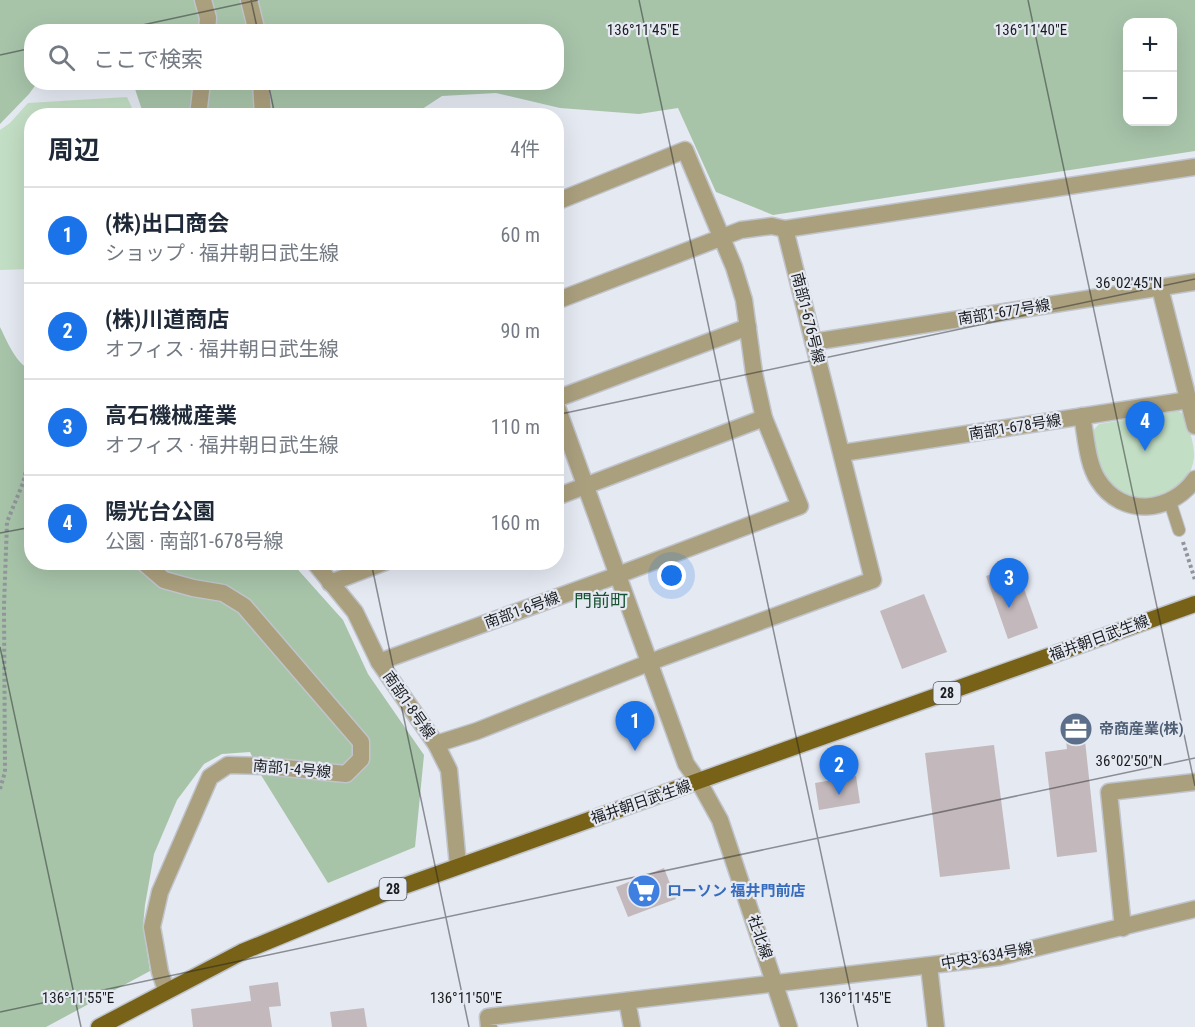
<!DOCTYPE html>
<html lang="ja">
<meta charset="utf-8">
<style>
body{margin:0;font-family:"Roboto Condensed","Noto Sans JP",sans-serif;background:#f2f2f3;color:#1f2937}
.controls{position:absolute;right:18px;top:18px;display:grid;overflow:hidden;border-radius:12px;box-shadow:0 6px 24px #0002}
.controls button{width:54px;height:54px;display:grid;place-items:center;padding:0;border:0;border-bottom:2px solid #e0e1e3;background:#fff;color:#1f2937;font:30px sans-serif}
.you{position:absolute;left:672px;top:576px;width:21px;height:21px;margin:-15px;border:4px solid #fff;border-radius:50%;background:#1a73e8;box-shadow:0 0 0 9px #1a73e833}
.badge{display:grid;place-items:center;width:39px;height:39px;border-radius:50%;background:#1a73e8;color:#fff;font-size:20px;font-weight:700}
.pin{position:absolute;translate:-50% -50px;filter:drop-shadow(0 2px 3px #0008)}
.pin::after{content:'';position:absolute;top:32px;width:21px;height:18px;background:inherit;clip-path:polygon(0 0,100% 0,50% 100%)}
.list{margin:0;padding:0;list-style:none}
h2{display:flex;justify-content:space-between;align-items:center;height:78px;margin:0;padding:0 24px;font-size:26px}
h2 small{font-size:20px;font-weight:400;color:#747a83}
.list li{display:grid;grid-template-columns:39px 1fr auto;gap:18px;align-items:center;box-sizing:border-box;height:96px;padding:0 24px;border-top:2px solid #e0e1e3}
.list b{display:block;font-size:22px;white-space:nowrap}
.list p{margin:0;font-size:20px;white-space:nowrap;color:#747a83}
.list em{font-size:20px;font-style:normal;color:#747a83}
.icon{flex:none;width:33px;height:33px;fill:none;stroke:currentColor;stroke-width:2;stroke-linecap:round;stroke-linejoin:round}
.map{position:relative;flex:none;width:1195px;height:1027px;overflow:hidden}
.search{position:absolute;background:#fff;box-shadow:0 6px 24px #0002;left:24px;top:24px;width:540px;height:66px;display:flex;align-items:center;gap:15px;box-sizing:border-box;padding:0 21px;border-radius:24px;color:#747a83;font-size:22px}
.panel{position:absolute;background:#fff;box-shadow:0 6px 24px #0002;left:24px;top:108px;width:540px;height:462px;border-radius:24px}
.map>svg:first-child{display:block}
</style>
<div class="map">
<svg width="1195" height="1027" viewBox="0 0 1195 1027">
<rect width="100%" height="100%" fill="#e5e9f2"/>
<!-- green -->
<g fill="#c2dec4">
<polygon points="127,97 135,115 32,116 31,269 0,270 0,130 10,123 28,103"/>
<path d="M1179 411 1186 417C1189 429 1195 446 1194 458 1188 503 1131 512 1105 476 1097 464 1096 445 1093 431L1099 424Z"/>
</g>
<!-- forest -->
<g fill="#a7c4a9" fill-rule="evenodd">
<path d="M0 0H1195V151L773 215 716 192 678 108 639 114 560 108 496 93 442 96 413 115 144 116 133 83 556 82V32H32V82L37 83 29 94 0 124ZM1128 22H1172V122H1128Z"/>
<path d="M0 327C7 341 16 364 31 370L32 562 292 563 343 620 368 674 424 755 415 847 328 883 261 775 250 752 222 754 204 764 177 800 154 854 145 905 143 926 150 971 46 1027H0Z"/>
</g>
<!-- building -->
<g fill="#c3b9bc">
<polygon points="1016,566 1038,628 1008,639 986,576"/>
<polygon points="924,594 947,652 902,669 880,611"/>
<polygon points="1083,722 1097,852 1057,857 1045,752 1067,749 1064,724"/>
<polygon points="994,745 1010,869 940,877 925,753"/>
<polygon points="856,776 860,803 819,810 815,783"/>
<polygon points="664,868 676,899 628,917 616,887"/>
<polygon points="278,982 281,1006 269,1007 272,1027 193,1027 191,1009 251,1001 249,986"/>
<polygon points="364,1008 367,1027 332,1027 330,1012"/>
</g>
<g fill="none" stroke-linecap="round" stroke-linejoin="round">
<!-- pedestrian casing -->
<g stroke="#c0c4cc" stroke-width="14">
<polyline id="pedestrian" points="1170,502 1179,530"/>
</g>
<!-- minor casing -->
<g stroke="#c0c4cc" stroke-width="19">
<g id="minor">
<polyline points="203,0 208,18 207,32"/>
<polyline points="249,0 257,32"/>
<polyline points="261,82 263,116"/>
<polyline points="198,116 202,82"/>
<polyline points="1160,288 1195,426"/>
<polyline points="556,301 741,230 772,226 785,229"/>
<polyline points="813,342 1195,282"/>
<polyline points="556,399 748,327"/>
<polyline points="556,404 686,764 699,782"/>
<path d="M1082 416C1086 436 1087 463 1098 480 1122 518 1171 513 1195 479"/>
<polyline points="842,453 1189,400"/>
<polyline points="556,497 764,418"/>
<polyline points="143,562 164,580 193,588 223,593 244,606 361,742 361,759 346,774 266,766 228,765 210,777 160,892 152,927 160,972 166,990"/>
<polyline points="314,562 355,612 379,662 436,744 449,770 458,865"/>
<polyline points="330,583 385,562"/>
<polyline points="379,662 618,575 800,506 764,418 754,373 744,300 734,267 685,150 556,202"/>
<polyline points="436,744 477,731 661,658 873,580 785,229 1195,167"/>
<polyline points="1123,928 1109,792 1195,782"/>
<polyline points="929,966 936,1027"/>
<polyline points="627,1001 632,1027"/>
<polyline points="489,1027 488,1017 999,957 1195,909"/>
</g>
</g>
<!-- tertiary casing -->
<g stroke="#c0c4cc" stroke-width="19">
<polyline id="tertiary" points="699,782 720,820 789,1027"/>
</g>
<!-- primary casing -->
<g stroke="#c0c4cc" stroke-width="19">
<polyline id="primary" points="99,1027 242,952 387,892 1195,604"/>
</g>
<!-- path -->
<g stroke="#91949b" stroke-width="4" stroke-dasharray="3 3" stroke-linecap="butt">
<polyline points="1183,542 1195,580"/>
<polyline points="0,789 5,772 4,606 7,522 23,483 32,446"/>
</g>
<!-- pedestrian -->
<use href="#pedestrian" stroke="#aba07e" stroke-width="12"/>
<!-- minor -->
<use href="#minor" stroke="#aba07e" stroke-width="16"/>
<!-- tertiary -->
<use href="#tertiary" stroke="#aba07e" stroke-width="16"/>
<!-- primary -->
<use href="#primary" stroke="#776218" stroke-width="16"/>
</g>
<!-- ticks -->
<path fill="none" stroke="#1a1c1f" stroke-width="1.5" stroke-opacity="0.45" d="M251 0 258 32M639 0 858 1027M1028 0 1195 786M110 32 258 0M0 55 32 48M268 82 275 116M556 415 1195 279M0 533 32 527M371 562 469 1027M0 647 81 1027M0 1012 1195 758"/>
<!-- icons -->
<defs>
<g id="office-disc" transform="scale(1.725)"><circle r="9.5" fill="#5c6f8a" stroke="#e5e9f2"/><path d="M-6-3h4V-5.5h4V-3h4V5H-6ZM-1-4.5V-3h2v-1.5ZM-6 0V1H6V0Z" fill="#fff"/></g>
<g id="supermarket-disc" transform="scale(1.725)"><circle r="9.5" fill="#3f7fe0" stroke="#e5e9f2"/><path d="M-6-5.5h2.5l.6 2H6L4.5 2H-2.5L-4.4-4H-6ZM-1.5 3.2a1.3 1.3 0 1 0 .1 0ZM3 3.2a1.3 1.3 0 1 0 .1 0Z" fill="#fff"/></g>
</defs>
<g fill-rule="evenodd">
<use href="#office-disc" x="1076" y="729"/>
<use href="#supermarket-disc" x="644" y="891"/>
</g>
<g text-anchor="middle" dominant-baseline="central" stroke-width="4.5" stroke-linejoin="round" paint-order="stroke">
<!-- shield labels -->
<g fill="#e5e9f2" stroke="#575a5e" stroke-width="1.5">
<rect x="933.5" y="682" width="27" height="22" rx="4.5"/>
<rect x="379.5" y="878" width="27" height="22" rx="4.5"/>
</g>
<g font-size="14" font-weight="bold" fill="#1a1c1f">
<text x="947" y="693">28</text>
<text x="393" y="889">28</text>
</g>
<!-- street labels -->
<g font-size="15" fill="#1a1c1f" stroke="#e5e9f2">
<text transform="translate(1004 312) rotate(-9)">南部1-677号線</text>
<text transform="translate(808 318) rotate(76)">南部1-676号線</text>
<text transform="translate(1015 427) rotate(-9)">南部1-678号線</text>
<text transform="translate(522 610) rotate(-20)">南部1-6号線</text>
<text transform="translate(1099 638) rotate(-20)">福井朝日武生線</text>
<text transform="translate(409 705) rotate(55)">南部1-8号線</text>
<text transform="translate(292 769) rotate(5)">南部1-4号線</text>
<text transform="translate(641 802) rotate(-19)">福井朝日武生線</text>
<text transform="translate(760 937) rotate(71)">社北線</text>
<text transform="translate(987 956) rotate(-10)">中央3-634号線</text>
</g>
<!-- service labels -->
<g font-size="15" font-weight="bold" fill="#4e5e75" stroke="#e5e9f2" text-anchor="start">
<text x="1099" y="729">帝商産業(株)</text>
</g>
<!-- shop labels -->
<g font-size="15" font-weight="bold" fill="#366cbe" stroke="#e5e9f2" text-anchor="start">
<text x="667" y="891">ローソン 福井門前店</text>
</g>
<!-- quarter labels -->
<g font-size="18" fill="#195333" stroke="#e5e9f2">
<text x="601" y="600">門前町</text>
</g>
</g>
<g font-size="15" text-anchor="middle" fill="#1a1c1f" stroke="#e5e9f2" stroke-width="4.5" stroke-linejoin="round" paint-order="stroke">
<text x="643" y="35">136°11'45"E</text>
<text x="1031" y="35">136°11'40"E</text>
<text x="1129" y="288">36°02'45"N</text>
<text x="1129" y="766">36°02'50"N</text>
<text x="78" y="1003">136°11'55"E</text>
<text x="466" y="1003">136°11'50"E</text>
<text x="855" y="1003">136°11'45"E</text>
</g>
</svg>
<div class="controls">
<button>+</button>
<button>−</button>
</div>
<div class="you"></div>
<div class="pin badge" style="left:635px;top:751px">1</div>
<div class="pin badge" style="left:839px;top:795px">2</div>
<div class="pin badge" style="left:1009px;top:608px">3</div>
<div class="pin badge" style="left:1145px;top:451px">4</div>
<div class="search"><svg class="icon" aria-label="search" viewBox="0 0 24 24"><circle cx="10" cy="10" r="6"/><path d="M15 15l6 6"/></svg>ここで検索</div>
<section class="panel">
<h2>周辺<small>4件</small></h2>
<ul class="list">
<li><span class="badge">1</span><div><b>(株)出口商会</b><p>ショップ · 福井朝日武生線</p></div><em>60 m</em></li>
<li><span class="badge">2</span><div><b>(株)川道商店</b><p>オフィス · 福井朝日武生線</p></div><em>90 m</em></li>
<li><span class="badge">3</span><div><b>高石機械産業</b><p>オフィス · 福井朝日武生線</p></div><em>110 m</em></li>
<li><span class="badge">4</span><div><b>陽光台公園</b><p>公園 · 南部1-678号線</p></div><em>160 m</em></li>
</ul>
</section>
</div>
